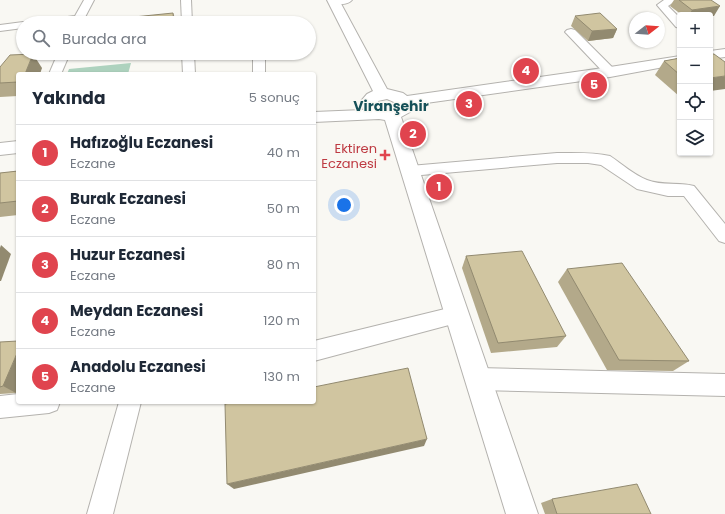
<!DOCTYPE html>
<html lang="tr">
<meta charset="utf-8">
<style>
body{margin:0;font-family:Poppins,sans-serif;background:#f6f6f7;color:#1f2937}
.controls{position:absolute;right:12px;top:12px;display:grid;overflow:hidden;border-radius:4px;box-shadow:0 1px 3px #0004}
.controls button{width:36px;height:36px;display:grid;place-items:center;padding:0;border:0;border-bottom:1px solid #e0e1e3;background:#fff;color:#1f2937;font:20px sans-serif}
.compass{position:absolute;left:629px;top:12px;width:36px;height:36px;border-radius:50%;background:#fff;box-shadow:0 1px 3px #0004;rotate:73deg}
.you{position:absolute;left:344px;top:205px;width:14px;height:14px;margin:-10px;border:3px solid #fff;border-radius:50%;background:#1a73e8;box-shadow:0 0 0 6px #1a73e833}
.badge{display:grid;place-items:center;width:26px;height:26px;border-radius:50%;background:#7c3aed;color:#fff;font-size:13px;font-weight:700}
.pin{position:absolute;translate:-50% -50%;border:2px solid #fff;box-shadow:0 1px 4px #0006}
.list{margin:0;padding:0;list-style:none}
h2{display:flex;justify-content:space-between;align-items:center;height:52px;margin:0;padding:0 16px;font-size:17px}
h2 small{font-size:13px;font-weight:400;color:#747a83}
.list li{display:grid;grid-template-columns:26px 1fr auto;gap:12px;align-items:center;box-sizing:border-box;height:56px;padding:0 16px;border-top:1px solid #e0e1e3}
.list b{display:block;font-size:15px;white-space:nowrap}
.list p{margin:0;font-size:13px;white-space:nowrap;color:#747a83}
.list em{font-size:13px;font-style:normal;color:#747a83}
.icon{flex:none;width:22px;height:22px;fill:none;stroke:currentColor;stroke-width:2;stroke-linecap:round;stroke-linejoin:round}
.map{position:relative;flex:none;width:725px;height:514px;overflow:hidden}
.search{position:absolute;background:#fff;box-shadow:0 1px 3px #0004;left:16px;top:16px;width:300px;height:44px;display:flex;align-items:center;gap:10px;box-sizing:border-box;padding:0 14px;border-radius:22px;color:#747a83;font-size:15px}
.panel{position:absolute;background:#fff;box-shadow:0 1px 3px #0004;left:16px;top:72px;width:300px;height:332px;border-radius:4px}
.map>svg:first-child{display:block}
</style>
<div class="map">
<svg width="725" height="514" viewBox="0 0 725 514">
<rect width="100%" height="100%" fill="#f9f8f3"/>
<!-- green -->
<polygon fill="#aed2be" points="131,63 128,74 67,74 69,69"/>
<g fill="none" stroke-linecap="round" stroke-linejoin="round">
<!-- minor casing -->
<g stroke="#b4b2ae" stroke-width="2">
<g id="minor">
<polygon points="84,0 94,0 82,23 40,23 45,20 75,16"/>
<polygon points="181,0 191,0 192,23 182,23"/>
<path d="M330 0H352C348 5 337 5 330 3Z"/>
<polygon points="664,0 677,0 668,6 680,18 680,28 676,27 657,5"/>
<polygon points="23,22 27,23 23,23 23,28 0,31 0,25"/>
<polygon points="571,29 575,30 614,69 616,72 614,75 606,75 567,34 565,32 567,30"/>
<polygon points="58,53 70,53 61,74 49,74"/>
<polygon points="182,53 194,53 195,74 183,74"/>
<rect x="253" y="53" width="12" height="21"/>
<path d="M557 153C575 153 593 152 610 156 622 164 634 175 647 180 662 186 679 182 694 186L725 224V243L719 241 684 196H668L637 189 601 165 588 163H557L410 176 405 175 402 171 405 167 410 166Z"/>
<polygon points="457,306 464,309 467,315 464,321 314,361 314,341"/>
<polygon points="478,368 725,374 725,396 478,390 470,386 467,379 470,372"/>
<polygon points="18,394 18,402 60,402 57,410 49,413 0,418 0,396"/>
<polygon points="119,402 141,402 113,514 87,514"/>
</g>
</g>
<!-- tertiary casing -->
<g stroke="#b4b2ae" stroke-width="2">
<g id="tertiary">
<path d="M327 0H339L387 89 403 93 407 96 610 67 680 56V64L610 77 412 105 410 112 401 117 538 514H506L385 120 379 119 314 122V112L363 110 361 101 367 94 373 91ZM387 99 396 103V107L387 110 378 106V101Z"/>
<polygon points="725,49 725,57 710,59 710,51"/>
<polygon points="18,141 18,153 0,155 0,143"/>
</g>
</g>
<!-- minor -->
<use href="#minor" fill="#fff" fill-rule="evenodd"/>
<!-- tertiary -->
<use href="#tertiary" fill="#fff" fill-rule="evenodd"/>
</g>
<!-- wall -->
<g fill="#b3a98a">
<polygon points="674,0 711,0 714,16 710,16 710,15 682,15 670,6"/>
<polygon points="575,16 617,29 613,38 588,41 571,26"/>
<polygon points="680,58 680,95 679,96 655,75 664,61"/>
<polygon points="0,67 42,68 18,74 18,96 0,97"/>
<polygon points="18,171 18,215 0,217 0,173"/>
<polygon points="466,256 566,336 557,347 491,353 462,268"/>
<polygon points="567,269 689,361 673,371 607,370 558,282"/>
<polygon points="0,342 16,393 0,394"/>
<polygon points="552,499 651,514 545,514 541,503"/>
</g>
<!-- shaded-wall -->
<g fill="#928a70">
<polygon points="720,6 714,16 710,16 710,15 689,15 692,10"/>
<polygon points="173,13 177,23 174,23"/>
<polygon points="617,29 613,38 588,41 592,31"/>
<polygon points="33,54 42,68 40,74 25,74"/>
<polygon points="725,76 725,89 710,91 710,78"/>
<polygon points="1,245 11,254 1,281 0,281 0,248"/>
<polygon points="18,351 18,387 16,393 3,386"/>
<polygon points="427,439 424,446 234,489 227,484"/>
</g>
<!-- building -->
<g fill="#d0c5a0" stroke="#928a70">
<polygon points="679,0 711,0 720,6 692,10"/>
<polygon points="173,13 174,23 95,23 95,21"/>
<polygon points="600,13 617,29 592,31 575,16"/>
<polygon points="33,54 25,74 18,74 18,82 0,83 0,67 10,55"/>
<polygon points="710,54 714,54 725,62 725,76 710,78"/>
<polygon points="680,58 680,75 664,61"/>
<polygon points="18,171 18,201 0,203 0,173"/>
<polygon points="522,251 566,336 498,343 466,256"/>
<polygon points="622,263 689,361 619,360 567,269"/>
<polygon points="18,341 18,351 3,386 0,387 0,342"/>
<polygon points="408,368 427,439 227,484 225,404 237,402 314,402 314,387"/>
<polygon points="637,484 651,514 557,514 552,499"/>
</g>
<!-- markers -->
<path fill="#e0444e" stroke="#f9f8f3" stroke-width="1.5" d="M383 149h4v4h4v4h-4v4h-4v-4h-4v-4h4z"/>
<g text-anchor="middle" dominant-baseline="central" stroke-width="3" stroke-linejoin="round" paint-order="stroke">
<!-- health labels -->
<g font-size="13" fill="#be3a42" stroke="#f9f8f3" text-anchor="end">
<text x="377" y="148">Ektiren<tspan x="377" dy="15">Eczanesi</tspan></text>
</g>
<!-- far-district labels -->
<g font-size="14" font-weight="bold" fill="#155058" stroke="#f9f8f3">
<text x="391" y="106">Viranşehir</text>
</g>
</g>
</svg>
<div class="controls">
<button>+</button>
<button>−</button>
<button><svg class="icon" aria-label="locate" viewBox="0 0 24 24"><circle cx="12" cy="12" r="6"/><path d="M12 2v4M12 18v4M2 12h4M18 12h4"/></svg></button>
<button><svg class="icon" aria-label="layers" viewBox="0 0 24 24"><path d="M12 4l9 5-9 5-9-5zM3 14l9 5 9-5"/></svg></button>
</div>
<svg class="compass" viewBox="-18 -18 36 36"><path d="M0-13l5 13h-10z" fill="#e53935"/><path d="M0 13l5-13h-10z" fill="#747a83"/></svg>
<div class="you"></div>
<div class="pin badge" style="left:439px;top:187px;background:#e0444e">1</div>
<div class="pin badge" style="left:413px;top:134px;background:#e0444e">2</div>
<div class="pin badge" style="left:469px;top:104px;background:#e0444e">3</div>
<div class="pin badge" style="left:526px;top:71px;background:#e0444e">4</div>
<div class="pin badge" style="left:594px;top:85px;background:#e0444e">5</div>
<div class="search"><svg class="icon" aria-label="search" viewBox="0 0 24 24"><circle cx="10" cy="10" r="6"/><path d="M15 15l6 6"/></svg>Burada ara</div>
<section class="panel">
<h2>Yakında<small>5 sonuç</small></h2>
<ul class="list">
<li><span class="badge" style="background:#e0444e">1</span><div><b>Hafızoğlu Eczanesi</b><p>Eczane</p></div><em>40 m</em></li>
<li><span class="badge" style="background:#e0444e">2</span><div><b>Burak Eczanesi</b><p>Eczane</p></div><em>50 m</em></li>
<li><span class="badge" style="background:#e0444e">3</span><div><b>Huzur Eczanesi</b><p>Eczane</p></div><em>80 m</em></li>
<li><span class="badge" style="background:#e0444e">4</span><div><b>Meydan Eczanesi</b><p>Eczane</p></div><em>120 m</em></li>
<li><span class="badge" style="background:#e0444e">5</span><div><b>Anadolu Eczanesi</b><p>Eczane</p></div><em>130 m</em></li>
</ul>
</section>
</div>
